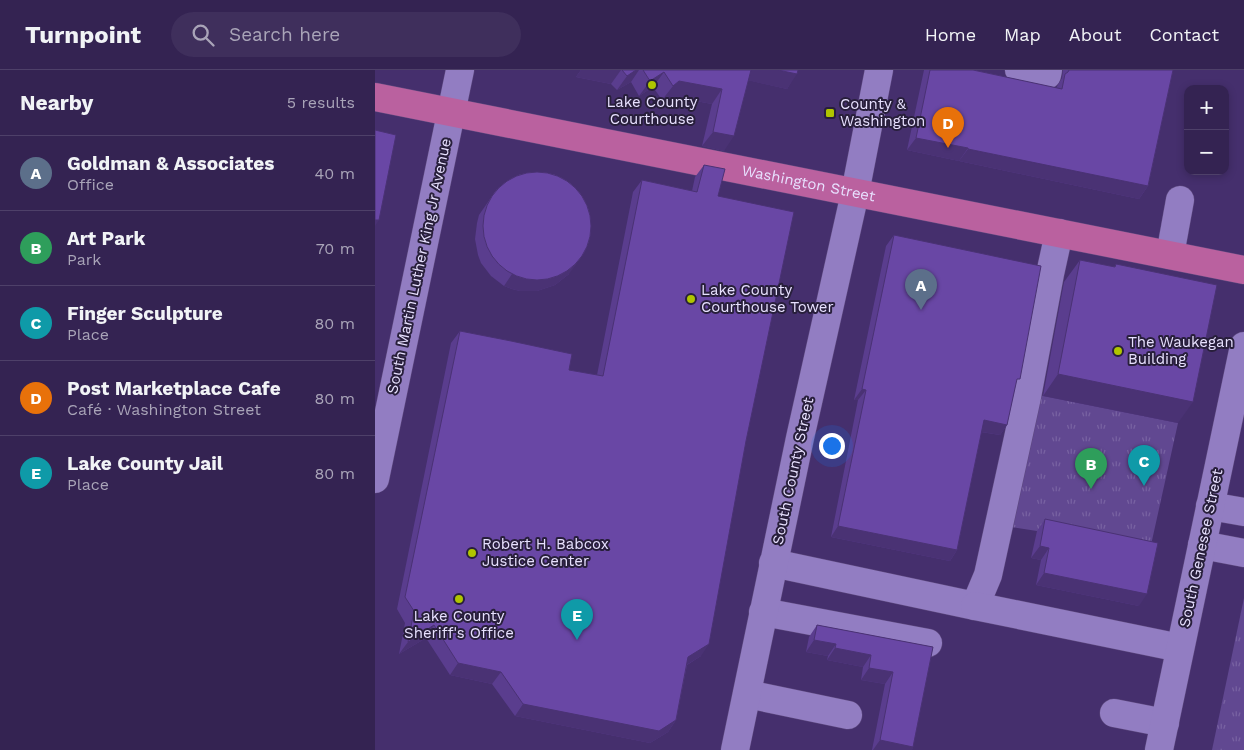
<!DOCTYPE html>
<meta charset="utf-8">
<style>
body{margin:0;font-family:"Work Sans",sans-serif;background:#3f2f5c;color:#f1f3f6}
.controls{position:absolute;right:15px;top:15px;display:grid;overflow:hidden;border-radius:10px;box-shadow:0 2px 8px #0003}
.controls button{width:45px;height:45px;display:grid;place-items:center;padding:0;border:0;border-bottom:1px solid #4e4069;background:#342352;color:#f1f3f6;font:25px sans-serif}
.you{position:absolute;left:456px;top:375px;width:18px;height:18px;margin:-12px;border:4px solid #fff;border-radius:50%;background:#1a73e8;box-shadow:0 0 0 8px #1a73e833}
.badge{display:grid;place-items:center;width:32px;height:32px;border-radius:50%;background:#8c9099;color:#fff;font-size:16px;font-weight:700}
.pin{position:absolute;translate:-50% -41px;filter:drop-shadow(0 1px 2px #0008)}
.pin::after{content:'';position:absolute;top:26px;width:18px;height:15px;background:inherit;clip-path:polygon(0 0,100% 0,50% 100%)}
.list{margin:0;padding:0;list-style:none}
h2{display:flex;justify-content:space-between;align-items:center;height:65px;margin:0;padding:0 20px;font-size:21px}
h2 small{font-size:16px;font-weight:400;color:#a9a4b8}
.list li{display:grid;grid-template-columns:32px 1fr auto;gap:15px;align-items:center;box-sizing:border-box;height:75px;padding:0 20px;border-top:1px solid #4e4069}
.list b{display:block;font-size:19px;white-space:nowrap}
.list p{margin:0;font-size:16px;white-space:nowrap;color:#a9a4b8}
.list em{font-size:16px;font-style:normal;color:#a9a4b8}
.icon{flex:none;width:28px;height:28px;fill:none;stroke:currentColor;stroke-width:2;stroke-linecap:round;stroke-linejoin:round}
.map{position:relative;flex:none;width:869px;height:680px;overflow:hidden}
header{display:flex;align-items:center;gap:30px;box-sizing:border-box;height:70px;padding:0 25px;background:#342352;border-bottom:1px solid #4e4069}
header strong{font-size:24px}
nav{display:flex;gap:28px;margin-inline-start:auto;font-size:18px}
.search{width:350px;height:45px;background:#3f2f5c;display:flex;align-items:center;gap:12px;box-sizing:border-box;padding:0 18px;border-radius:28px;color:#a9a4b8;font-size:19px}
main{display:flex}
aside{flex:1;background:#342352}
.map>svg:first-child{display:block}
</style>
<header>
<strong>Turnpoint</strong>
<div class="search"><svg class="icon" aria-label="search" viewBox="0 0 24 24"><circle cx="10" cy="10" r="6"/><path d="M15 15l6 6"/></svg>Search here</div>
<nav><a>Home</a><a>Map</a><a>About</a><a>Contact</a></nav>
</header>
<main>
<aside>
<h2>Nearby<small>5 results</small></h2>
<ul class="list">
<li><span class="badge" style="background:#5c6f8a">A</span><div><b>Goldman &amp; Associates</b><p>Office</p></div><em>40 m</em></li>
<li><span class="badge" style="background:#2e9e5b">B</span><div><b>Art Park</b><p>Park</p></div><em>70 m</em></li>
<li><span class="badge" style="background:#0f9aa8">C</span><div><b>Finger Sculpture</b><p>Place</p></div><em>80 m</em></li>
<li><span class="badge" style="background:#e8710a">D</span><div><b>Post Marketplace Cafe</b><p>Café · Washington Street</p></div><em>80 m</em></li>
<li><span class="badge" style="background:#0f9aa8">E</span><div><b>Lake County Jail</b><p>Place</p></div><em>80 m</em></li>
</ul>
</aside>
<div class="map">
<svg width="869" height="680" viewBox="0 0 869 680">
<defs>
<pattern id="park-tufts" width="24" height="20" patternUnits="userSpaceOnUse" patternTransform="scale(1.25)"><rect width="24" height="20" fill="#614891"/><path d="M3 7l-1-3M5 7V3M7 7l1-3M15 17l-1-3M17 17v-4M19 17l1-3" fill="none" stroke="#7862a2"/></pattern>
</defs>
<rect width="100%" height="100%" fill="#452f6d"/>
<!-- park -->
<g fill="url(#park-tufts)">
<polygon points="659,324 803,353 774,484 662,461 636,457"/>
<polygon points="869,528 869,680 837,680"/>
</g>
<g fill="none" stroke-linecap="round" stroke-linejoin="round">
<!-- minor casing -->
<g stroke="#5d497e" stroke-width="29">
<g id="minor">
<polyline points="644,0 672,5 673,0"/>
<polyline points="795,185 805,130"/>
<polyline points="0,409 85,0"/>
<polyline points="835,436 869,442"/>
<polyline points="827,475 869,483"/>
<polyline points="398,493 600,536 613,505 652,327 675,204 684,163"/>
<polyline points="600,536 805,578"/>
<polyline points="388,542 553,573"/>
<polyline points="372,624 473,645"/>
<polyline points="739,643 790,653"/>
<polyline points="360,680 425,368 480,123 504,0"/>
<polyline points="784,680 869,276"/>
</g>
</g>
<!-- major casing -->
<g stroke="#5d497e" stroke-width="29">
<g id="major">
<path id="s1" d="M0 27 869 200"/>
</g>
</g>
<!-- minor -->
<use href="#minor" stroke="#927dc2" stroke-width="28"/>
<!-- major -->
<use href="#major" stroke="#ba619f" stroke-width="28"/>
</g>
<!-- wall -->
<g fill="#5a3d8e">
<polygon points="206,0 423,0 412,19 373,10 349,81 327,76 337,34 294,26 287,30 278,17 264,26 256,12 242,20 236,14 201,7"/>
<polygon points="549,0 598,0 681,18 687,8 688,0 798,0 773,116 764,129 584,91 532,80"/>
<polygon points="329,95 343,126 326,586 312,595 301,650 293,662 275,673 140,646 117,614 75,605 51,568 24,584 30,553 22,539 76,273 85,261 194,300 222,305 258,122 267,110 317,121 320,107"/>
<polygon points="122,119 194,204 180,215 162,221 145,221 137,219 129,216 116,206 106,193 103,185 100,169 102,153 104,145"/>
<polygon points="519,165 640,316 632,355 625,365 606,362 582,480 575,491 456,467 483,330 479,330 511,176"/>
<polygon points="705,190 739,197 741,194 803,353 668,326 689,212"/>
<polygon points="670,449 764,536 661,515 666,490 656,488 662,461"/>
<polygon points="442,555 558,577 537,680 497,680 510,614 486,610 488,597 452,590 453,586 431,582 434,567"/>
</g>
<!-- shaded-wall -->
<g fill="#4a3274">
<polygon points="206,0 246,0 236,14 201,7"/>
<polygon points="261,0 264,0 256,12 242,20 252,6"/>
<polygon points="373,0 403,0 422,4 412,19 367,9"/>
<polygon points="289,2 278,17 264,26 275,11"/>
<polygon points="304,11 347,19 337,34 294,26 287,30 298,16"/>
<polygon points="338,62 359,66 349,81 327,76"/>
<polygon points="541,68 593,78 584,91 532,80"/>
<polygon points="593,79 773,116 764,129 584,91"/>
<polygon points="0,150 4,150 0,156"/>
<polygon points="203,192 194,204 180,215 162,221 145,221 137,219 129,216 137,204"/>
<polygon points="683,304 818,332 803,353 668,326"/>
<polygon points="487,319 491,320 483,330 479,330"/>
<polygon points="609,350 632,355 625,365 601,361"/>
<polygon points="463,456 582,480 575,491 456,467"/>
<polygon points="665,476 674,478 666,490 656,488"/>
<polygon points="669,503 772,524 764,536 661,515"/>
<polygon points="59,555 51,568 24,584 33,572"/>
<polygon points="439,570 461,574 453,586 431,582"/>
<polygon points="334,574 326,586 305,599 313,587"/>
<polygon points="460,578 496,585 488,597 452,590"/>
<polygon points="83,593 126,602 117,614 75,605"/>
<polygon points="494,598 518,602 510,614 486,610"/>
<polygon points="148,634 301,650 293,662 275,673 140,646"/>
<polygon points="505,670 538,677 537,680 498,680"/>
</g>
<!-- building -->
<g fill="#6947a5" stroke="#4a3274">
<polygon points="247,0 261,0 252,6"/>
<polygon points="268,0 376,0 359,66 338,62 347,19 304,11 298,16 289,2 275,11"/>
<polygon points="403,0 423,0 422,4"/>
<polygon points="555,0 598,0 687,19 690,4 693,2 694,0 798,0 773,116 593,79 593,78 541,68"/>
<polygon points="0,60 21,65 4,150 0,150"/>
<polygon points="329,95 350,99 343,126 419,142 371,371 334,574 313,587 301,650 284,661 148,634 126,602 83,593 59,555 33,572 39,541 30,527 85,261 136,271 197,284 194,300 228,306 267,110 322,122"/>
<circle cx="162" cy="156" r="54"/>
<polygon points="519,165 666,196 645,309 642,309 632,355 609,350 582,480 463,456 491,320 487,319"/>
<polygon points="705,190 740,197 741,194 842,215 818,332 683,304"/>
<polygon points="670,449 783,473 772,524 669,503 674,478 665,476"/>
<polygon points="442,555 558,577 538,677 505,670 518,602 494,598 496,585 460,578 461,574 439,570"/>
</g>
<!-- markers -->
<g fill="#b0c500" stroke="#281f3b" stroke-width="2">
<circle cx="277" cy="15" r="5"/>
<rect x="450" y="38" width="10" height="10" rx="2.5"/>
<circle cx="316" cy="229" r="5"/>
<circle cx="743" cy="281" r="5"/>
<circle cx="97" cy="483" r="5"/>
<circle cx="84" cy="529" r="5"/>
</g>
<g text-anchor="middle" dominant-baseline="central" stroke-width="4" stroke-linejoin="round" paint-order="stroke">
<!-- poi labels -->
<g font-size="15" fill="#e8e1ff" stroke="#281f3b" text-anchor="start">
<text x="277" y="32" text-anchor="middle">Lake County<tspan x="277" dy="17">Courthouse</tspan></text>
<text x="465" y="34">County &amp;<tspan x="465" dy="17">Washington</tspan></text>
<text x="326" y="220">Lake County<tspan x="326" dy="17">Courthouse Tower</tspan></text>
<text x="753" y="272">The Waukegan<tspan x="753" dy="17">Building</tspan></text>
<text x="107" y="474">Robert H. Babcox<tspan x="107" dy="17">Justice Center</tspan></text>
<text x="84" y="546" text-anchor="middle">Lake County<tspan x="84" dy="17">Sheriff's Office</tspan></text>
</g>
<!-- street labels -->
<g font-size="15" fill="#e8e1ff" stroke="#281f3b">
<text stroke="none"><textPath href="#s1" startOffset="442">Washington Street</textPath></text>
<text transform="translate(44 196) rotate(-78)">South Martin Luther King Jr Avenue</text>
<text transform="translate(418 401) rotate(-78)">South County Street</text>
<text transform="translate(826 478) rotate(-78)">South Genesee Street</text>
</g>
</g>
</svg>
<div class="controls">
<button>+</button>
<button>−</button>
</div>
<div class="you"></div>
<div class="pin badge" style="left:546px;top:240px;background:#5c6f8a">A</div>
<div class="pin badge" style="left:716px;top:419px;background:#2e9e5b">B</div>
<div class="pin badge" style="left:769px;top:416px;background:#0f9aa8">C</div>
<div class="pin badge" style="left:573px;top:78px;background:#e8710a">D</div>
<div class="pin badge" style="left:202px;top:570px;background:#0f9aa8">E</div>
</div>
</main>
